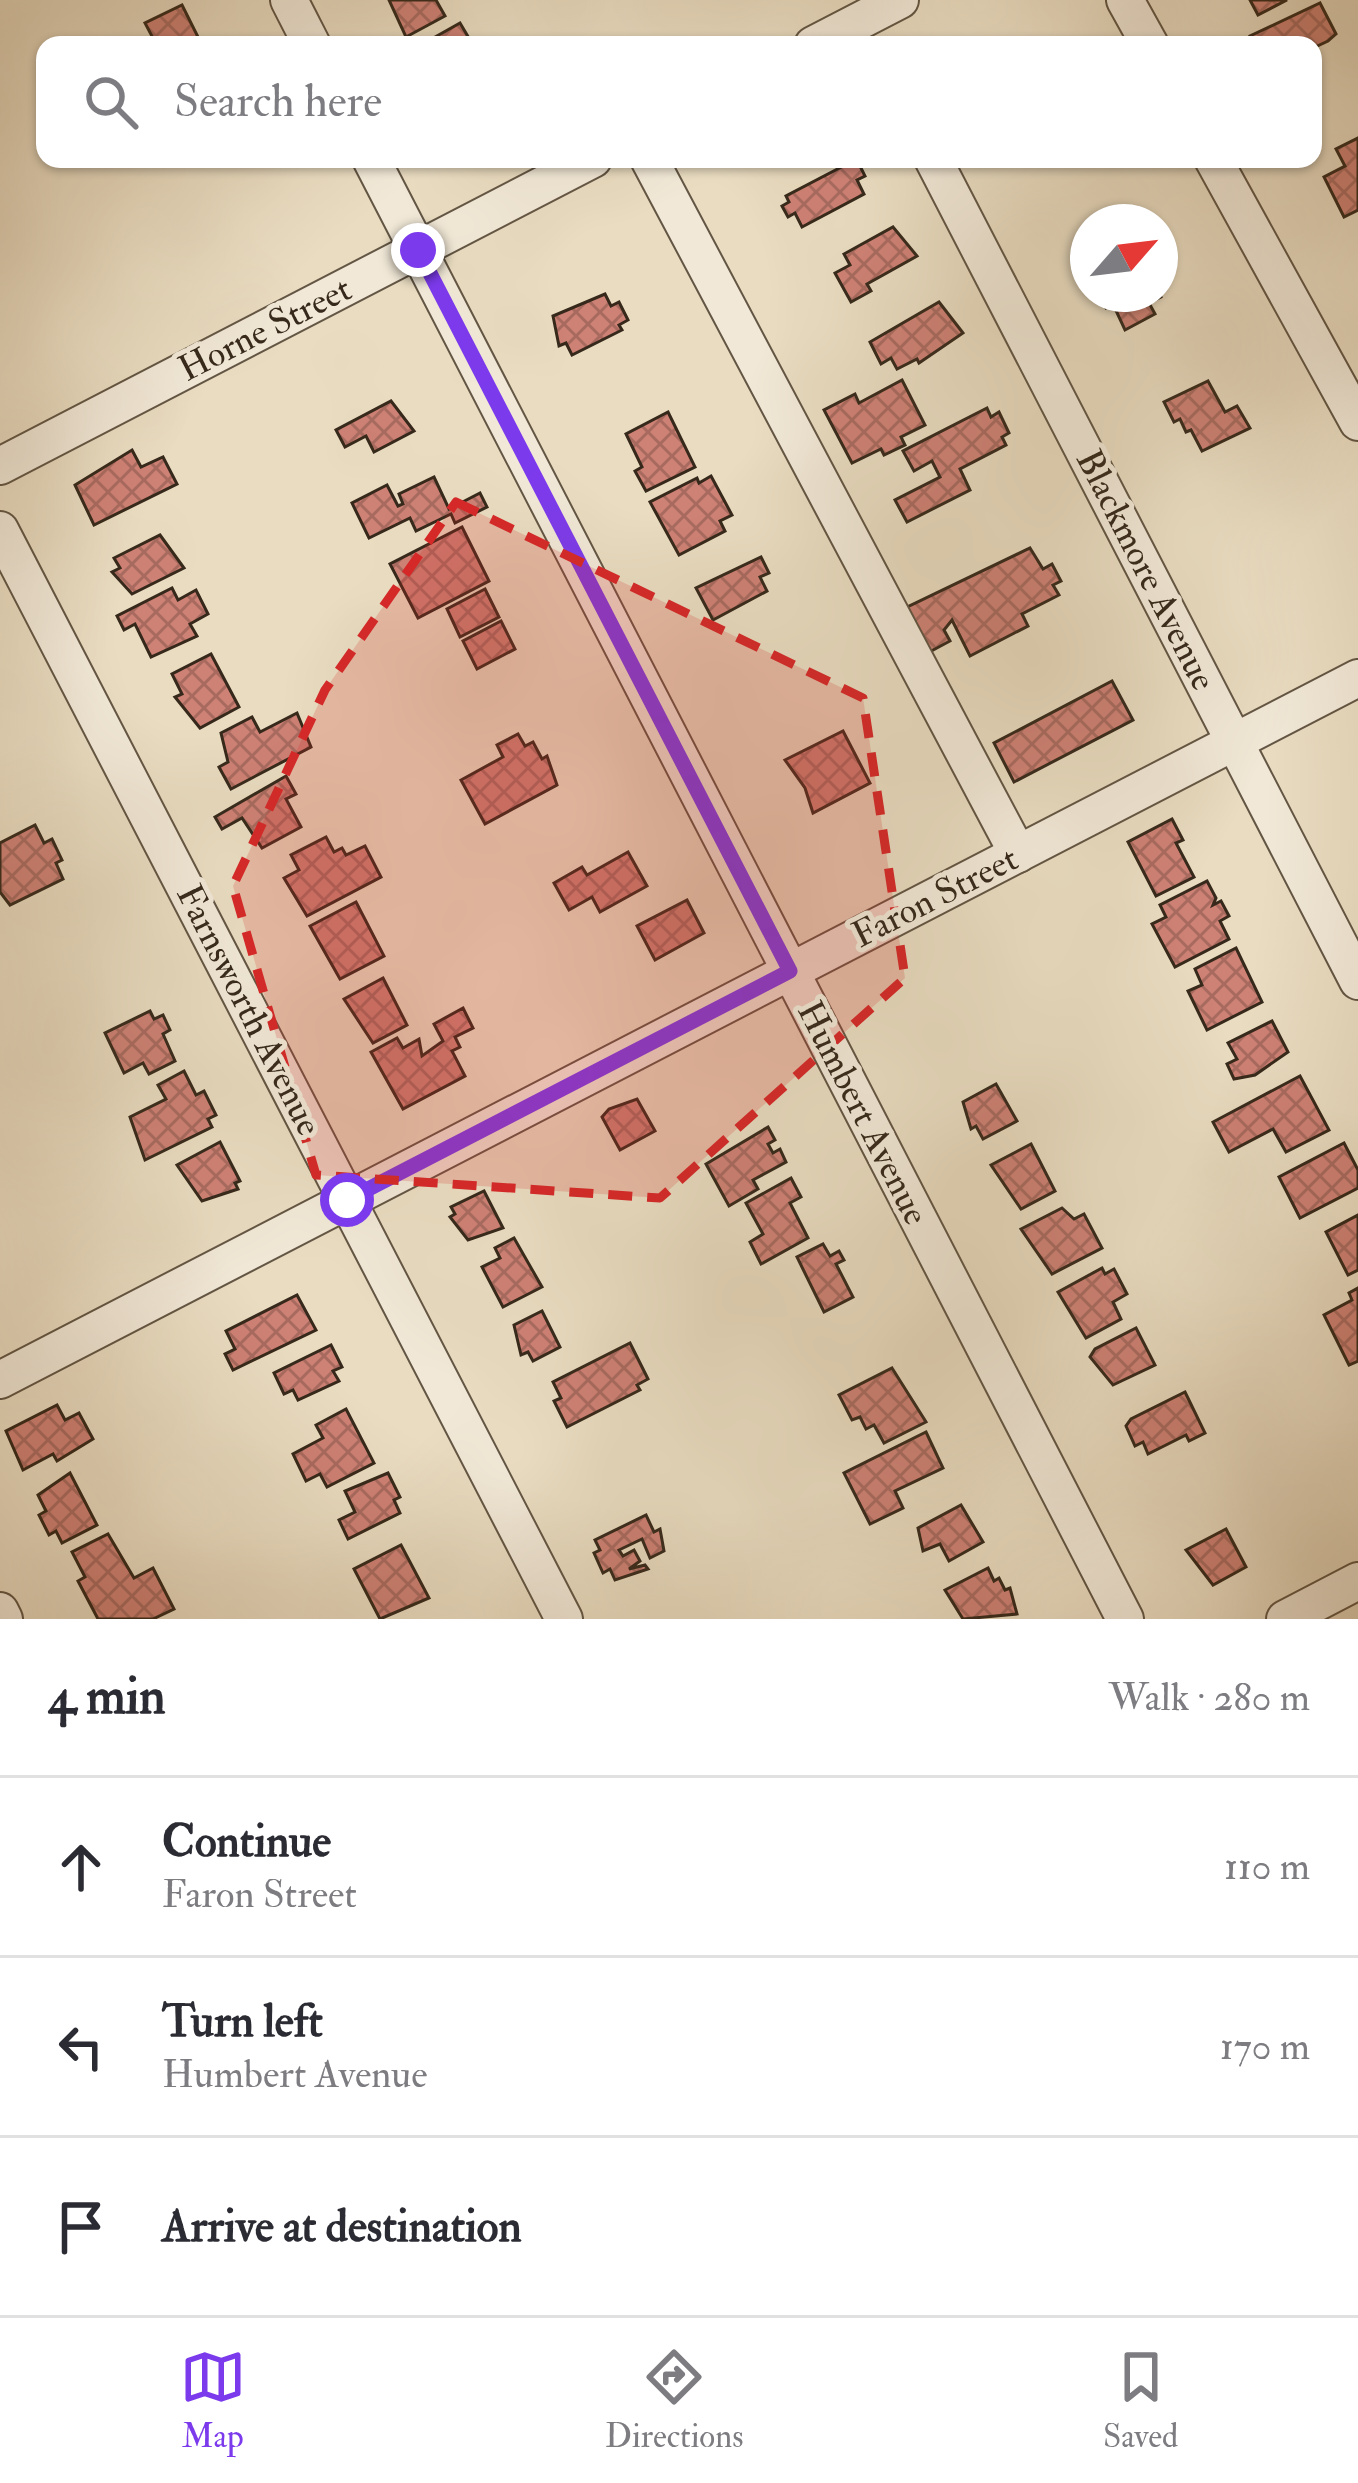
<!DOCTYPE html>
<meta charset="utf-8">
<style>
body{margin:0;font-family:"IM FELL Double Pica",serif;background:#f7f7f7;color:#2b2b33}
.compass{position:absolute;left:1070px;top:204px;width:108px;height:108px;border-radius:50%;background:#fff;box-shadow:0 3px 9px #0004;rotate:62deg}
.stop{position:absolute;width:36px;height:36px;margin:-27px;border:9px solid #7c3aed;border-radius:50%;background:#fff}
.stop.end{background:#7c3aed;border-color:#fff;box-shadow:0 3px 12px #0008}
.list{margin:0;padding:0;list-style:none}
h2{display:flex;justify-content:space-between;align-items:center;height:156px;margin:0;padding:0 48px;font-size:51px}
h2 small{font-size:39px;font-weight:400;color:#7c7c81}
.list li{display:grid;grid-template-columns:78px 1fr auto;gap:36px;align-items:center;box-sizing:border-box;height:180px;padding:0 48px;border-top:3px solid #e1e1e2}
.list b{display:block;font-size:45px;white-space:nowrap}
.list p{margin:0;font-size:39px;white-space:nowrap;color:#7c7c81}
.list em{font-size:39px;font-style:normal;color:#7c7c81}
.icon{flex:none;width:66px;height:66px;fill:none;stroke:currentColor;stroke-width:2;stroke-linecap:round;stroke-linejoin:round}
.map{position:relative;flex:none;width:1358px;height:1619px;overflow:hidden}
.search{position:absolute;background:#fff;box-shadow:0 3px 9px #0004;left:36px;right:36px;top:36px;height:132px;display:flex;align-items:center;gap:30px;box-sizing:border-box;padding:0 42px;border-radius:24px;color:#7c7c81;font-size:45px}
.sheet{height:696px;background:#fff}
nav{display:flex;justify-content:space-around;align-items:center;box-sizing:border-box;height:168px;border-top:3px solid #e1e1e2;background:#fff;font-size:33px;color:#7c7c81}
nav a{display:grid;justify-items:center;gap:6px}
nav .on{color:#7c3aed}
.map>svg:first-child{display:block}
</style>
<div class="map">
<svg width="1358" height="1619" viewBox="0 0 1358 1619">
<defs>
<pattern id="building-cross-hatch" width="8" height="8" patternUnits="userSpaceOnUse" patternTransform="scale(3)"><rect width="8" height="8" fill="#ce8175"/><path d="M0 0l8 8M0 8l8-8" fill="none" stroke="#a86a5f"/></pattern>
</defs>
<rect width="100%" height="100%" fill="#e9dcc1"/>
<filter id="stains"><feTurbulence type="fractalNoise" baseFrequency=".00167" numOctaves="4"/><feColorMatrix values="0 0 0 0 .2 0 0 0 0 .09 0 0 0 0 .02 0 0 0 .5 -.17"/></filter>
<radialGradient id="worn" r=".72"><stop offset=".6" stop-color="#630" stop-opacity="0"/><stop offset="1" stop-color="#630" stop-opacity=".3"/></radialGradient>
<!-- building -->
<g fill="url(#building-cross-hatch)" stroke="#36291b" stroke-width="3">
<polygon points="389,0 436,0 445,16 406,37"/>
<polygon points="1250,0 1287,0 1258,15"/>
<polygon points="1320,3 1336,34 1328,41 1313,48 1254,45 1250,36"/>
<polygon points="182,5 199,39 196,45 144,45 154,40 145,23"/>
<polygon points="460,23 473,45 421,45"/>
<polygon points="1358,138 1358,210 1344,217 1324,177 1345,166 1336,149"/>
<polygon points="849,163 859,164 865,176 857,180 864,194 802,227 795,213 788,217 782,206 789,202 786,196"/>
<polygon points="893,227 917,256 867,284 871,291 851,302 835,273 850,265 844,254"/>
<polygon points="605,294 611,306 619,302 628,320 619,325 622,330 572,355 566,343 559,346 553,316"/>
<polygon points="1098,294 1160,294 1161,297 1149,303 1155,314 1125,330 1113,304 1106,308"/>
<polygon points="939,302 963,333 919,363 917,359 897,369 891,358 881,364 870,342"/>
<polygon points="902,380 925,425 901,437 905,445 884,455 881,449 852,463 824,410 855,394 859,403"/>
<polygon points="1208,381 1225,412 1237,406 1250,428 1202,451 1191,430 1186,432 1180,419 1174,422 1164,402"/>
<polygon points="391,401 414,431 374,452 366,436 345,447 336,430"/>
<polygon points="987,408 991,417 999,412 1009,433 1002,437 1006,445 960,469 970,490 907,522 895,500 940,477 932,461 914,471 903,451"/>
<polygon points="668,412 695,467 646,491 635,471 642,467 626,434"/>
<polygon points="132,450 141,467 163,457 177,484 94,525 75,485"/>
<polygon points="711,476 732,515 720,521 725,531 679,555 650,502 697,478 699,483"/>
<polygon points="434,477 449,509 480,493 487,507 455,523 451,514 416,531 410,518 369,538 352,503 387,485 398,506 403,504 399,494"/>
<polygon points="462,527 489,581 418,618 390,564"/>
<polygon points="160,535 184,568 132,594 112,572 120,568 114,558"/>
<polygon points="1030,548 1043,569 1052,564 1061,581 1053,585 1059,595 1022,614 1028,626 970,656 952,620 944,630 950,641 922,656 899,611"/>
<polygon points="761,557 769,573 760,577 767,591 713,620 696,588"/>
<polygon points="172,588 178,600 196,590 208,614 190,624 197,636 151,657 135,624 124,630 117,616"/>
<polygon points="485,589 499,617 460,637 447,609"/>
<polygon points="501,621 515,649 477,669 463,641"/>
<polygon points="211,654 239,707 200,728 175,697 182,694 172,674"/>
<polygon points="1112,681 1133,720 1014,782 994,743"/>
<polygon points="297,713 311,747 231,789 219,767 228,762 221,733 252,717 260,732"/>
<polygon points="843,731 870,783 813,813 805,788 785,760"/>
<polygon points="518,734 525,746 533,742 542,759 547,756 557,785 485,824 461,780 503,757 497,745"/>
<polygon points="286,776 296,794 286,799 301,827 262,848 242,818 222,829 215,817"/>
<polygon points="1172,819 1183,840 1176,843 1194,877 1156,896 1128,842"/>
<polygon points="35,825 44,843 52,839 62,860 56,863 63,879 10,905 0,892 0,843"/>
<polygon points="326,837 334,852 342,848 346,855 365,846 381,877 307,916 284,878 299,870 291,855"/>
<polygon points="628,852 647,886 600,912 592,897 569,910 554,883 582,867 587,875"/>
<polygon points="1207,881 1216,898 1213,905 1221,901 1229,916 1220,921 1229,939 1175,967 1152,924 1166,917 1160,905"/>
<polygon points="687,900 704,933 655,960 637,926"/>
<polygon points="356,902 384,956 340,979 310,926"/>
<polygon points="1236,948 1262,1002 1207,1030 1188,991 1202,985 1195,969"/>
<polygon points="383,978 407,1025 373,1043 344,999"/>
<polygon points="463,1008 473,1028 455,1037 460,1047 452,1051 465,1076 403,1109 371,1052 397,1038 403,1048 419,1039 422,1056 443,1041 434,1024"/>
<polygon points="150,1011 154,1019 163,1015 170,1030 163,1034 175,1061 149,1074 143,1063 124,1073 105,1033"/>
<polygon points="1272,1021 1288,1052 1255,1075 1234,1079 1227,1064 1237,1059 1228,1043"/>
<polygon points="184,1071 196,1095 204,1091 216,1115 208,1119 212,1127 145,1160 130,1117 166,1099 158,1085"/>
<polygon points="1300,1076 1329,1130 1286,1152 1273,1129 1229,1152 1213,1122"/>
<polygon points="996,1084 1017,1121 983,1139 976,1126 971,1129 963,1102"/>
<polygon points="637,1099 655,1131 620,1150 602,1117 609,1109"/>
<polygon points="768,1127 775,1140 768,1144 773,1153 780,1149 786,1162 753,1180 758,1189 729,1206 706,1164"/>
<polygon points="220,1142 240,1181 235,1183 238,1189 202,1201 177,1165"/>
<polygon points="1344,1143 1358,1170 1358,1188 1300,1218 1279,1177"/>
<polygon points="1031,1144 1055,1191 1021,1209 991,1165"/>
<polygon points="791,1178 801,1197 790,1203 808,1238 761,1264 750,1242 763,1234 746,1203"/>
<polygon points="484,1191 503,1228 468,1240 450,1217 455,1214 451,1207"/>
<polygon points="1062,1208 1074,1219 1084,1214 1102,1248 1052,1274 1021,1229"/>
<polygon points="1358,1215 1358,1270 1348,1275 1326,1232"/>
<polygon points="514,1238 542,1287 503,1307 482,1267 500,1258 495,1248"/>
<polygon points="823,1244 830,1256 839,1251 844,1260 836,1264 853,1297 824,1312 797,1257"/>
<polygon points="1102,1268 1105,1274 1114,1269 1127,1294 1113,1302 1121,1319 1086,1338 1058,1292"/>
<polygon points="1358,1288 1358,1361 1349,1365 1324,1315 1352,1300 1349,1293"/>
<polygon points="297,1295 316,1330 233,1370 225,1354 235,1349 226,1331"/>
<polygon points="542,1311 560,1347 533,1361 528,1352 521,1355 514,1325"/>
<polygon points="1136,1328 1155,1365 1113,1385 1090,1357 1095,1349"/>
<polygon points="630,1343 648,1379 637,1385 640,1390 567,1427 554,1401 561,1398 553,1382"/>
<polygon points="331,1345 342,1367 333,1371 339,1381 298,1400 293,1390 284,1394 274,1373"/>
<polygon points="892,1368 926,1422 884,1443 874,1425 866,1429 860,1417 852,1420 839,1395"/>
<polygon points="1185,1392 1205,1433 1189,1441 1186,1435 1148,1454 1143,1442 1135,1446 1126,1426 1131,1419"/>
<polygon points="57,1405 65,1420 79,1413 93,1439 57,1461 53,1454 23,1470 6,1431"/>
<polygon points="346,1409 374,1463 327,1487 320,1474 306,1481 293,1454 323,1438 316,1425"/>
<polygon points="926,1432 943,1468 895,1491 903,1508 870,1524 844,1473"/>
<polygon points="70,1473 97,1525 62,1543 56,1531 49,1535 39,1515 46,1511 38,1495"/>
<polygon points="388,1473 400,1497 394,1500 400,1513 348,1539 339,1520 355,1512 345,1491"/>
<polygon points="961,1505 983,1542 949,1561 940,1544 923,1551 918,1528"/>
<polygon points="646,1515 654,1532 660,1529 664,1551 650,1558 642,1539 619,1550 623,1556 634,1550 640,1561 629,1569 645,1565 648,1569 615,1580 610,1569 603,1573 594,1553 600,1550 595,1540"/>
<polygon points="1226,1529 1246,1567 1213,1585 1186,1550"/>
<polygon points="108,1534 134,1578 153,1568 174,1609 153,1619 98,1619 78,1581 85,1577 72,1552"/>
<polygon points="401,1545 429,1598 380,1619 354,1569"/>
<polygon points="988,1568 994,1581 999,1578 1005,1590 1010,1588 1017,1614 963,1619 945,1590"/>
</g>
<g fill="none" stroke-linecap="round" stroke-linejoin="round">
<!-- minor casing -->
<g stroke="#635644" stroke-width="40">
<g id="minor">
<polyline points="289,0 312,45"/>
<polyline points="1125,0 1150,45"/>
<polyline points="813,45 900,0"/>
<polyline points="371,159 1125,1619"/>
<polyline points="649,159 1018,854"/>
<polyline points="933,159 1358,981"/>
<polyline points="1213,159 1358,422"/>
<polyline points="0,466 593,159"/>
<polyline points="0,530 564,1619"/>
<polyline points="0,1380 1358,678"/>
<polyline points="0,1611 4,1619"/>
<polyline points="1285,1619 1358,1581"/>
</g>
</g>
<!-- minor -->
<use href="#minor" stroke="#f1e8d7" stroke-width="36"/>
</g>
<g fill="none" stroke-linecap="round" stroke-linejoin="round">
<!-- route -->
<polyline stroke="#7c3aed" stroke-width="15" points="347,1200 790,971 418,250"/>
</g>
<!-- marked area -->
<path fill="#d62828" fill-opacity="0.2" stroke="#d62828" stroke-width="9" stroke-dasharray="24 15" stroke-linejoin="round" d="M456 502 863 698 905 978 660 1198 316 1175 233 886 325 690Z"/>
<g text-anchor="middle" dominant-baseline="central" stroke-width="10" stroke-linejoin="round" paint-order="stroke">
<!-- street labels -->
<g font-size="36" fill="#36291b" stroke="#f1e8d7">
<text transform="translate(265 329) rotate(-27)">Horne Street</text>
<text transform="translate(1146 570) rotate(63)">Blackmore Avenue</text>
<text transform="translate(935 897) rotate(-27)">Faron Street</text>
<text transform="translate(249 1010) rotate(63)">Farnsworth Avenue</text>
<text transform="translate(863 1113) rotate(63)">Humbert Avenue</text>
</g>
</g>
<rect width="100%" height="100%" filter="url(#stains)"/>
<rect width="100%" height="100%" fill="url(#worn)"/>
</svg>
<svg class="compass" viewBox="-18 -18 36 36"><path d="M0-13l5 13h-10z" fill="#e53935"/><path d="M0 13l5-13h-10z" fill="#7c7c81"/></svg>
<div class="stop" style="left:347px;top:1200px"></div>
<div class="stop end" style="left:418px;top:250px"></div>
<div class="search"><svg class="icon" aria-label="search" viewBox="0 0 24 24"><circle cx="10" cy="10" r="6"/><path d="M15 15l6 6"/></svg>Search here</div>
</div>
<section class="sheet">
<h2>4 min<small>Walk · 280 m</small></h2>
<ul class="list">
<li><svg class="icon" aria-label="ahead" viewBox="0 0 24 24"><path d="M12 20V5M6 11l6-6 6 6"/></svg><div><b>Continue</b><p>Faron Street</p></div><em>110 m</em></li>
<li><svg class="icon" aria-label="left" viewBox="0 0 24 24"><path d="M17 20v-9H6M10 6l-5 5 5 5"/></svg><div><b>Turn left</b><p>Humbert Avenue</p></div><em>170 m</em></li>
<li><svg class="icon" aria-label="arrive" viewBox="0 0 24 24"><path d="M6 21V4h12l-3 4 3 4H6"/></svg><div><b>Arrive at destination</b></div></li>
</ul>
</section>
<nav>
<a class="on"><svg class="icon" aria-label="map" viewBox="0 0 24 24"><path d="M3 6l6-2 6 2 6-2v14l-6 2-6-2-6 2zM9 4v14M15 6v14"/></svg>Map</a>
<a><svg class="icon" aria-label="directions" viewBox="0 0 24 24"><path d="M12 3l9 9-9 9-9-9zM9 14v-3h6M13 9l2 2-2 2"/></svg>Directions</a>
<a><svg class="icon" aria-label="saved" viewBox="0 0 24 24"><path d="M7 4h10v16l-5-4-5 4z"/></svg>Saved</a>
</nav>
